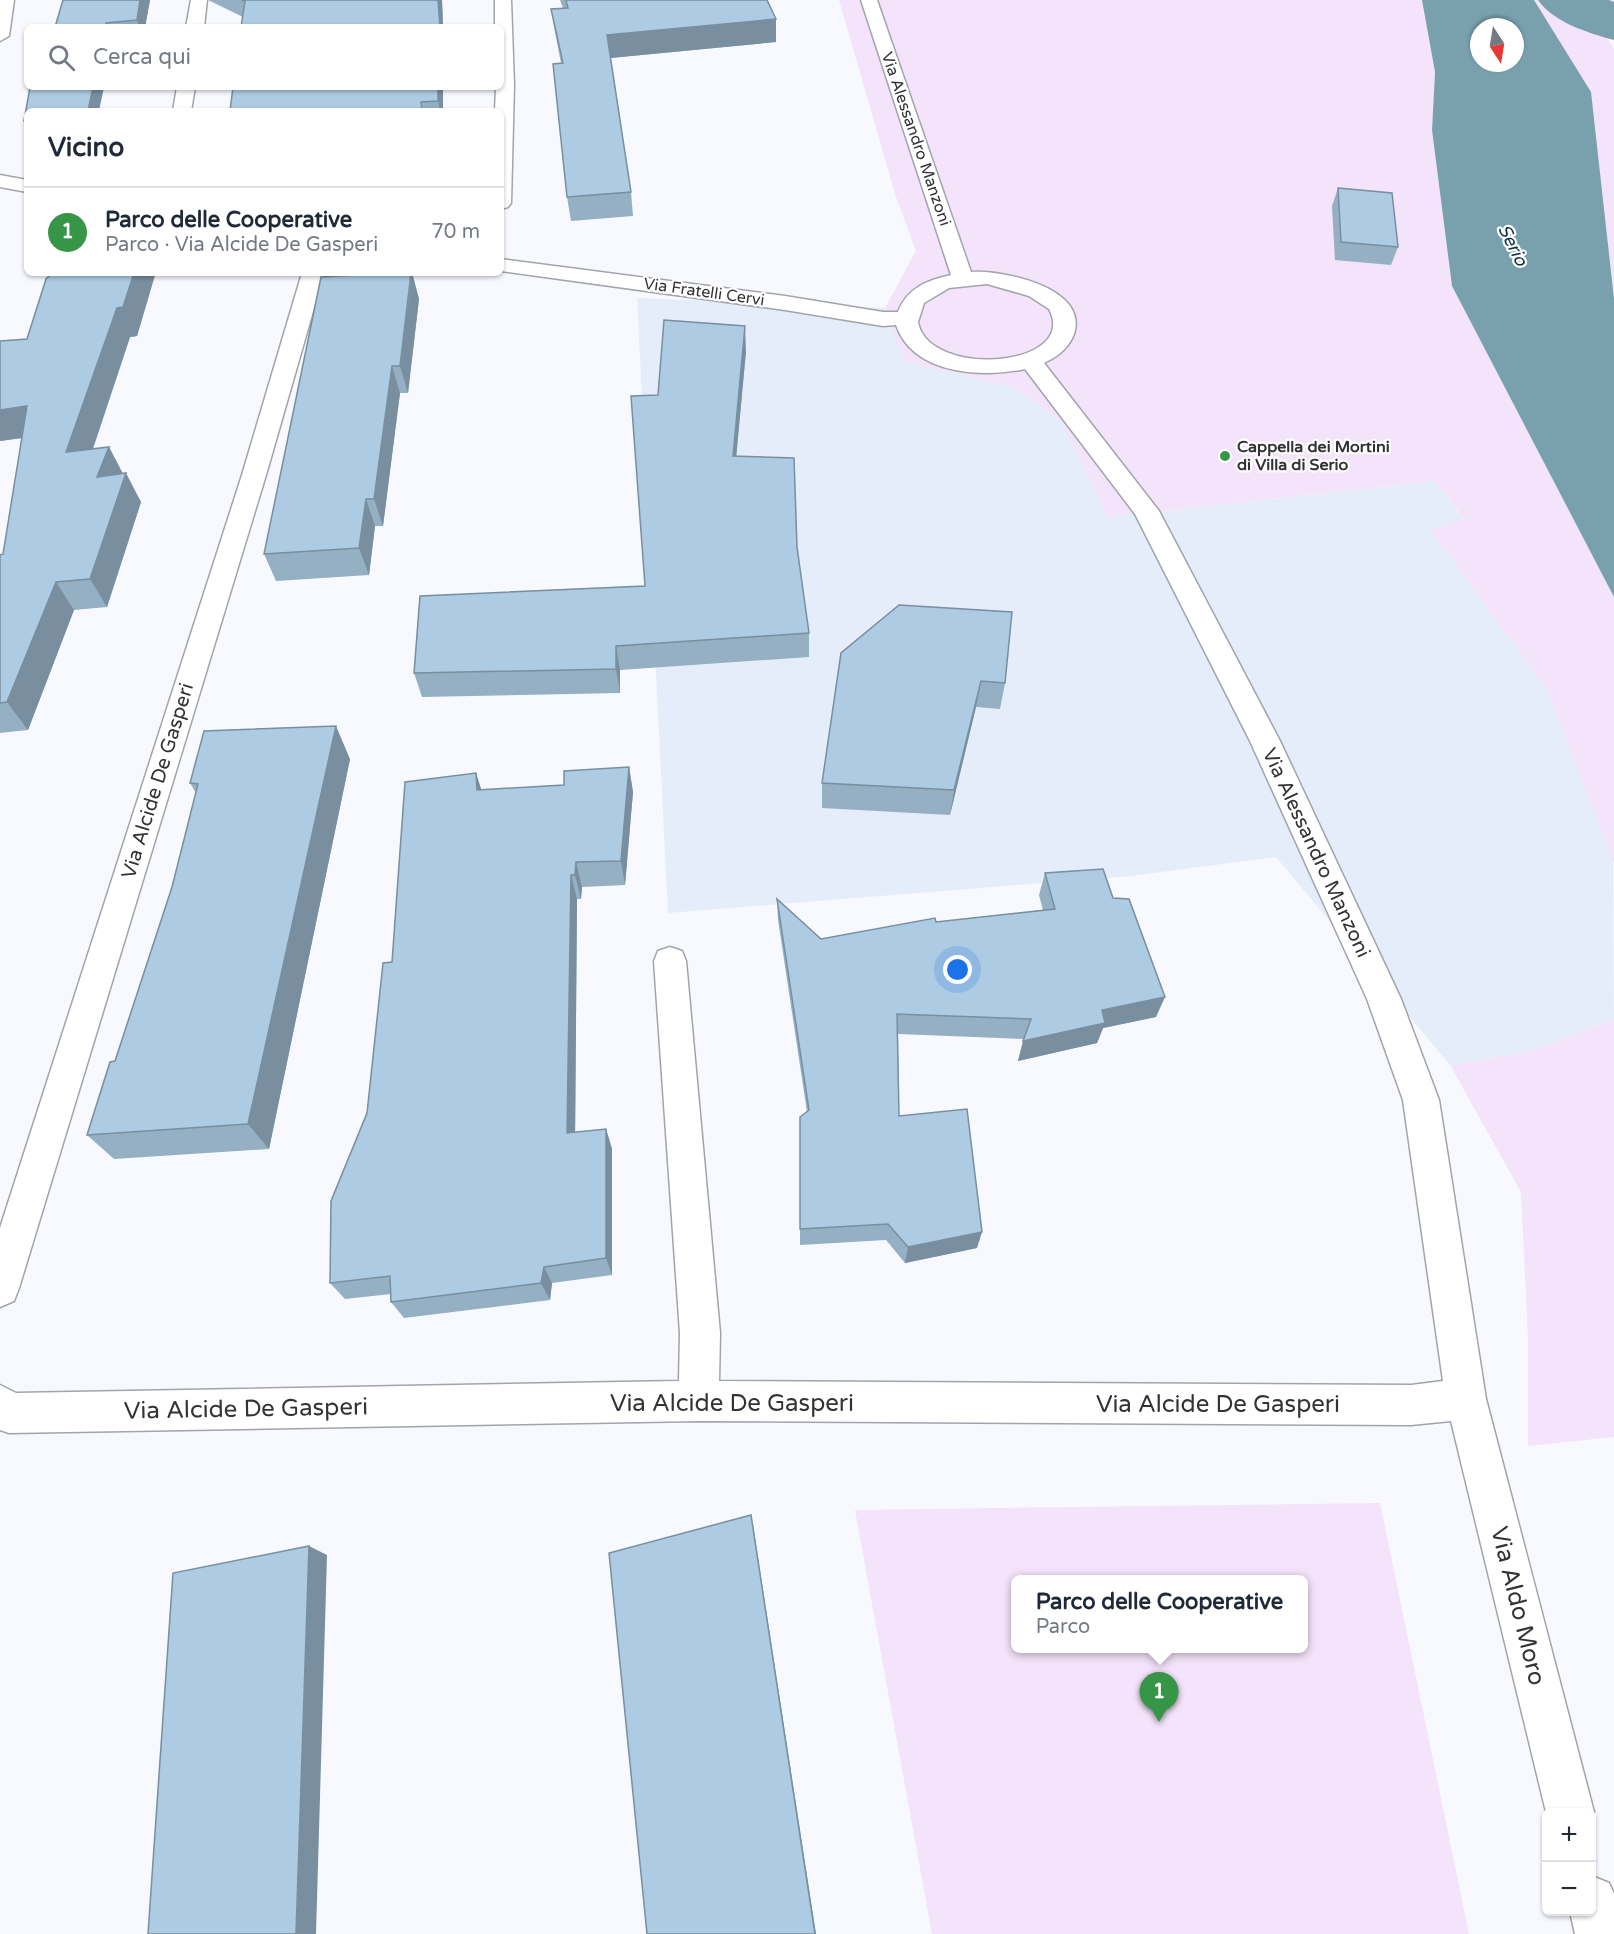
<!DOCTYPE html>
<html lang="it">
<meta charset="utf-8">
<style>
body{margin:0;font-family:"Varela Round",sans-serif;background:#f6f6f7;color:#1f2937}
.controls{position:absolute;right:18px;bottom:18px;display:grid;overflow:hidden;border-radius:9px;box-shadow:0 2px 4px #0004}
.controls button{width:54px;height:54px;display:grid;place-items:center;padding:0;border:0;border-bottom:2px solid #e0e1e3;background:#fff;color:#1f2937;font:30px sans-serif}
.compass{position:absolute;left:1470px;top:18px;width:54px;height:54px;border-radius:50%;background:#fff;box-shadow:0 2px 4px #0004;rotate:168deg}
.you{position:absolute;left:958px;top:970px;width:21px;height:21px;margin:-15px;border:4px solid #fff;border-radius:50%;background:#1a73e8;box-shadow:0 0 0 9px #1a73e833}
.badge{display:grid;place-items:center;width:39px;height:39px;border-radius:50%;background:#379547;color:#fff;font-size:20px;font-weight:700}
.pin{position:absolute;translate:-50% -50px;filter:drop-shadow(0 2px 3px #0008)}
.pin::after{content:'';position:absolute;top:32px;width:21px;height:18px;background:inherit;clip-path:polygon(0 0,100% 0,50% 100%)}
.popup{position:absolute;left:1011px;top:1575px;width:297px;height:78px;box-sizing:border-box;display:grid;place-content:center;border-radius:9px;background:#fff;filter:drop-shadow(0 2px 4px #0005);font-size:20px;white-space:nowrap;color:#747a83}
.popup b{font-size:22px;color:#1f2937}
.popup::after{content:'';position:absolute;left:50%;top:100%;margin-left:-12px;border:12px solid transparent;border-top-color:#fff}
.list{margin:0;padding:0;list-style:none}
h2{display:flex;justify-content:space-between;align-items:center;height:78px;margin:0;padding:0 24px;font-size:26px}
h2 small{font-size:20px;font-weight:400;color:#747a83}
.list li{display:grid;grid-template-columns:39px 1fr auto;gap:18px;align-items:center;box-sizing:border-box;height:90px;padding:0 24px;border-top:2px solid #e0e1e3}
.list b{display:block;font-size:22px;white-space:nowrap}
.list p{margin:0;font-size:20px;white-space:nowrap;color:#747a83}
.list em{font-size:20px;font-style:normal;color:#747a83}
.icon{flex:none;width:33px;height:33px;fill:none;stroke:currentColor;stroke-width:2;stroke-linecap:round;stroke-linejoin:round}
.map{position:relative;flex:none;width:1614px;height:1934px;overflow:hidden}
.search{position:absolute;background:#fff;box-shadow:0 2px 4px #0004;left:24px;top:24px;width:480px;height:66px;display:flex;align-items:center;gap:15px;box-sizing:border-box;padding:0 21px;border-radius:9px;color:#747a83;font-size:22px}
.panel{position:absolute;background:#fff;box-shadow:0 2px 4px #0004;left:24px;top:108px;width:480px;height:168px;border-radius:9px}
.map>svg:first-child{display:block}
</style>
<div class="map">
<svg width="1614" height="1934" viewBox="0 0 1614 1934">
<rect width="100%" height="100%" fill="#f7f9ff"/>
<!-- built -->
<g fill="#e6edfa">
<polygon points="1597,0 1614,0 1614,31 1595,22"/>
<polygon points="637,298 885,308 905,361 1016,388 1062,422 1108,517 1435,481 1464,520 1430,529 1547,690 1613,856 1614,1019 1527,1052 1450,1065 1276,857 1131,876 668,913"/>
</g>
<!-- green -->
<g fill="#f3e3fb" fill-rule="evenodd">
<polygon points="839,0 1422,0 1435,72 1432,130 1452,286 1614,597 1614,864 1547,690 1430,529 1464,519 1435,481 1107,517 1062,422 1016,388 904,361 885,308 916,251 896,197"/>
<polygon points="1534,0 1597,0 1595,22 1614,48 1614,299 1542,14"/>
<polygon points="1614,1019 1614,1437 1528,1446 1528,1338 1521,1192 1450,1065 1527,1052"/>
<path d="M1380 1503 1469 1934H932L855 1510ZM1015 1580H1303V1648H1015Z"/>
</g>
<!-- water -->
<path fill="#79a1ad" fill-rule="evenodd" d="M1422 0H1534L1591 92 1614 299V597L1452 286 1432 130 1435 72ZM1479 27H1515V63H1479Z"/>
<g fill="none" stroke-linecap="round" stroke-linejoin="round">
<!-- river -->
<path fill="#79a1ad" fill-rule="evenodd" d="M1538 0H1609L1614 2V40C1588 33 1553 22 1538 0Z"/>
<!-- minor casing -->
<g stroke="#a1a4aa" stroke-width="3">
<g id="minor">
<polygon points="0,0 14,0 9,36 0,41"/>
<polygon points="191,0 207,0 204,27 186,27"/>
<polygon points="495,0 511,0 514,84 511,203 508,207 501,209 501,111 495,111 496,87 501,87 501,27 495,27"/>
<path d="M861 0H877L971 272C1002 270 1089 287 1074 334 1069 348 1057 357 1044 363L1159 511 1280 741 1401 999 1439 1100 1486 1399 1594 1812 1592 1817V1812H1546L1451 1421 1411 1425 698 1421 9 1433 0 1430V1385L16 1393 679 1381 680 1333 654 961 658 951 670 947 682 951 686 961 720 1333 719 1381 1411 1385 1443 1381 1403 1100 1367 999 1250 741 1135 514 1025 369C983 378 913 375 896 325L883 326 785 310 501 271V259L785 296 883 312H898C907 288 928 280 951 275ZM987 284 1029 296 1049 309C1080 368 928 379 918 322L924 303 949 288Z"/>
<polygon points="177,87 195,87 191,111 173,111"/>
<polygon points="0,175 27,180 27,192 0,187"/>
<polygon points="302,273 324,273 266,475 19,1288 14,1301 0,1307 0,1228 242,475"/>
<polygon points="1592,1876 1609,1883 1614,1894 1614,1934 1575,1934 1570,1912 1592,1912"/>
</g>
</g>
<!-- minor -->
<use href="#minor" fill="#fff" fill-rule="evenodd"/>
</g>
<!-- wall -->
<g fill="#95afc3">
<polygon points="150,0 145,27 55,27"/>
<polygon points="208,0 442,0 443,27 243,17"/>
<polygon points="560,0 767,0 776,19 776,42 611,58 631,192 633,216 571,221 567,197 561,63 555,32 551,9 563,8"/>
<polygon points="443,87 443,111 230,111"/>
<polygon points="1338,188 1398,247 1391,265 1335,260 1332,206"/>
<polygon points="52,273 154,273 155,275 137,336 130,337 93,449 109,447 123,474 141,502 107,607 74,610 28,730 0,733 0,555 3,554 22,438 0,441 27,339"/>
<polygon points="412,273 419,299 408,393 400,393 383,526 375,526 369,575 276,581 264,554"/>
<polygon points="746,351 736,456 797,547 809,633 809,657 620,670 620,693 422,697 414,673 645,586 658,395"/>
<polygon points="841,653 1005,683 1000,709 976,707 950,815 822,808 822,783"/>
<polygon points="350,759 269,1149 114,1159 87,1135 115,1061 172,887 196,793 190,783"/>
<polygon points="629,767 633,792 625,885 582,887 581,899 577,899 575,1132 606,1129 612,1149 612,1275 552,1283 550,1300 404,1318 391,1302 391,1294 345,1299 330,1283 367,1113 392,962 476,773 481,790 564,785"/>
<polygon points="1045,873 1113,898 1156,1017 1103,1028 1097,1043 1018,1061 1024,1039 898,1034 899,1116 977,1248 905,1263 886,1240 800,1245 800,1117 807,1112 778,920 777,899 821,939 936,922 1043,910 1039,895"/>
</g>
<!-- shaded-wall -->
<g fill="#798e9f">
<polygon points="140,0 150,0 145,27 139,27 137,20"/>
<polygon points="438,0 442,0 443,27 440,27"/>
<polygon points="776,19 776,42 610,58 607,35"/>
<polygon points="93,87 104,87 99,111 88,111"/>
<polygon points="438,87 443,87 443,111 440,111 438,101"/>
<polygon points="24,121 27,121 27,128"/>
<polygon points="134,273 154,273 155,275 137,336 130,337 82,481 66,452 117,308"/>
<polygon points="412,273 419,299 408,393 400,366"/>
<polygon points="745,326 746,351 734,481 733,456"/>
<polygon points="392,366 400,393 383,526 374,499"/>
<polygon points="27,406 43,435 0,441 0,410"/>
<polygon points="109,447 124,476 97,477"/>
<polygon points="126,473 141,502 107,607 90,579"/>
<polygon points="366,499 375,526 369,575 359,548"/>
<polygon points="56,582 74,610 28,730 7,702"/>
<polygon points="616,646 620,670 620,693 616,669"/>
<polygon points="981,681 976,707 950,815 954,790"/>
<polygon points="336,726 350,759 269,1149 248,1124"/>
<polygon points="629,767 633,792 625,885 621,861"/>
<polygon points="476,773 484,798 477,790"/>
<polygon points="576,862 582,887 581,899 575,875"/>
<polygon points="571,875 577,899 575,1152 567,1133"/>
<polygon points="1165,997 1156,1017 1103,1028 1097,1043 1018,1061 1023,1041 1102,1010"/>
<polygon points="606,1129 612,1149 612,1275 606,1258"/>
<polygon points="982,1232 977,1248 905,1263 908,1247"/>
<polygon points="544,1267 552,1283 550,1300 541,1283"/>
<polygon points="751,1515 753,1525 816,1934 815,1934"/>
<polygon points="309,1546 327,1555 316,1934 296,1934"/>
</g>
<!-- building -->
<g fill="#adcbe3" stroke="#798e9f" stroke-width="1.5">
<polygon points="63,0 140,0 137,20 106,23 105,27 55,27"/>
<polygon points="242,0 438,0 440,27 241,27 245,1"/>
<polygon points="566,0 767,0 776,19 607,35 631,192 567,197 553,64 563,63 551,9 568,8"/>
<polygon points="30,87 93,87 88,111 27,111 27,121 24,121"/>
<polygon points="233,87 438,87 438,101 421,102 422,111 230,111"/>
<polygon points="1338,188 1392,193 1398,247 1341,242"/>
<polygon points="52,273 134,273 123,307 117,308 66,452 109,447 97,477 126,473 90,579 56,582 7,702 0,703 0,555 3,554 27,406 0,410 0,341 27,339 46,279"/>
<polygon points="391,273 411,273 400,366 392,366 374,499 366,499 359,548 264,554 321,277"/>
<polygon points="664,320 745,326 733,456 794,458 797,547 809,633 616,646 616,669 414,673 420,596 645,586 631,396 658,395"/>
<polygon points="899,605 1012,612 1005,683 981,681 954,790 822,783 841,653"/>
<polygon points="336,726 248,1124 87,1135 110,1062 115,1061 172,887 198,784 190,783 204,731"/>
<polygon points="629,767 621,861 576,862 575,875 571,875 567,1133 606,1129 606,1258 544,1267 541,1283 391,1302 390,1276 330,1283 331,1201 367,1113 383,963 392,962 405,782 476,773 477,790 564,785 564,771"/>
<polygon points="1103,869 1113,898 1129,899 1165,997 1102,1010 1105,1023 1023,1041 1031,1019 897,1014 899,1116 967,1109 982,1232 908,1247 888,1224 800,1229 800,1117 809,1110 777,899 821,939 935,918 936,922 1055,909 1045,873"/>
<polygon points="751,1515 815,1934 647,1934 609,1553"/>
<polygon points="309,1546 296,1934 148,1934 173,1573"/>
</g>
<!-- markers -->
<circle fill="#379547" stroke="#fff" stroke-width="2" cx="1225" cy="456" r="6"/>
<g text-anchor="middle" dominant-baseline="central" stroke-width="4.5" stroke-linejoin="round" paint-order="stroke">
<!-- far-street labels -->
<g font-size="16" fill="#323335" stroke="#fff">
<text transform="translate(916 139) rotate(71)">Via Alessandro Manzoni</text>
<text transform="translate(704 292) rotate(8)">Via Fratelli Cervi</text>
</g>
<!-- far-poi labels -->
<g font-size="16" font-weight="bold" fill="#323335" stroke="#fff" text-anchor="start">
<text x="1237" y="447">Cappella dei Mortini<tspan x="1237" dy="18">di Villa di Serio</tspan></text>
</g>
<!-- far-water labels -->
<g font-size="18" font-style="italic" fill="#09313b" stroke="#fff">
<text transform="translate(1513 245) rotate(63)">Serio</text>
</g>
<!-- street labels -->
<g font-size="20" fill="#323335" stroke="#fff">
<text transform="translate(158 781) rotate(-73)">Via Alcide De Gasperi</text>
<text transform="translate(1316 853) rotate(65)">Via Alessandro Manzoni</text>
</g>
<!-- near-street labels -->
<g font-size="24" fill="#323335" stroke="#fff">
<text x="732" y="1403">Via Alcide De Gasperi</text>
<text x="1218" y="1404">Via Alcide De Gasperi</text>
<text transform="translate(246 1409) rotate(-1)">Via Alcide De Gasperi</text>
<text transform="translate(1518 1606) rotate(76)">Via Aldo Moro</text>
</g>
</g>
</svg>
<div class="controls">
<button>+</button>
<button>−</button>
</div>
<svg class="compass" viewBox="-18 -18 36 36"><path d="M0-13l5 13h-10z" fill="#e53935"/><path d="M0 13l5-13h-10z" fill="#747a83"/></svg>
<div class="you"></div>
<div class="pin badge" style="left:1159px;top:1722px">1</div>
<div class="popup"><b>Parco delle Cooperative</b>Parco</div>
<div class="search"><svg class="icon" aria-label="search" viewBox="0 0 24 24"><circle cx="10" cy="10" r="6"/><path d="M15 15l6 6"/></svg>Cerca qui</div>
<section class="panel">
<h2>Vicino<small></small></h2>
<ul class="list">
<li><span class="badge">1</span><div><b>Parco delle Cooperative</b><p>Parco · Via Alcide De Gasperi</p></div><em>70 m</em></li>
</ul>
</section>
</div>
